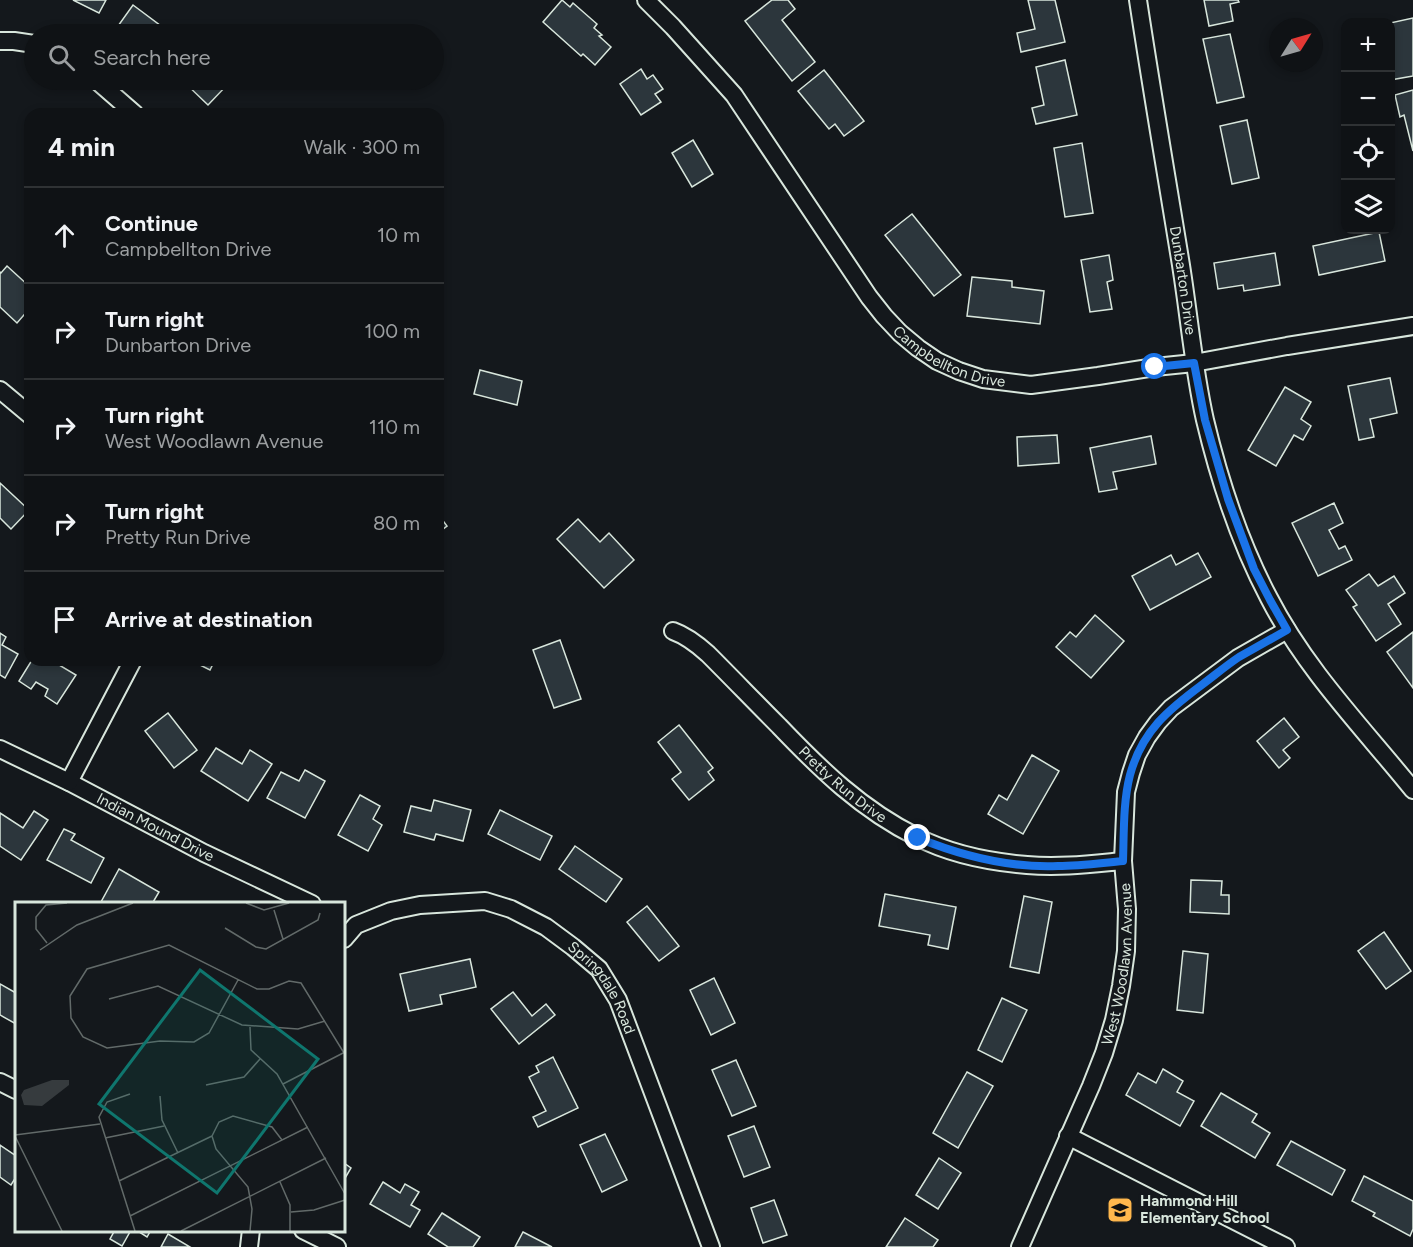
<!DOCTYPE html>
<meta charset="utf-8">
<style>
body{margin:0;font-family:Figtree,sans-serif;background:#1d2022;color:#f1f3f6}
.controls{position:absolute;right:18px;top:18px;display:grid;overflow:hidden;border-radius:12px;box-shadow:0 3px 9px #0003}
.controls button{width:54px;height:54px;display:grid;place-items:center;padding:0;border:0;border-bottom:2px solid #2f3234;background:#0f1215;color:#f1f3f6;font:30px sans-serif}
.compass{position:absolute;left:1269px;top:18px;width:54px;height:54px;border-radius:50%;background:#0f1215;box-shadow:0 3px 9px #0003;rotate:53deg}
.stop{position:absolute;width:18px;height:18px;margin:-14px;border:4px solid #1a73e8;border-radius:50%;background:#fff}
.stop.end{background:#1a73e8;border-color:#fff;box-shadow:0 2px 6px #0008}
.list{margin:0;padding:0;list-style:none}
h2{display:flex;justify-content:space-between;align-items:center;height:78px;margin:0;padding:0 24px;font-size:26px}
h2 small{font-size:20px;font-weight:400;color:#9b9ea0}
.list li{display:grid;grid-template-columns:39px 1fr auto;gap:18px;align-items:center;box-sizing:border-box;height:96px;padding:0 24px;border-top:2px solid #2f3234}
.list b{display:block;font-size:22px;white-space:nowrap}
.list p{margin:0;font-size:20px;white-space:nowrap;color:#9b9ea0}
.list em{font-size:20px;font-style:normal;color:#9b9ea0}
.icon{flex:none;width:33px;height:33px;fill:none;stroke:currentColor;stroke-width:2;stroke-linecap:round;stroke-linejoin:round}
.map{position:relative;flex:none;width:1413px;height:1247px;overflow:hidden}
.search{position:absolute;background:#0f1215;box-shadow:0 3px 9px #0003;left:24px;top:24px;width:420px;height:66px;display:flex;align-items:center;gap:15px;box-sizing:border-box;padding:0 21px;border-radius:33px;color:#9b9ea0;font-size:22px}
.panel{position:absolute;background:#0f1215;box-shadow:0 3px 9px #0003;left:24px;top:108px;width:420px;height:558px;border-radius:18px}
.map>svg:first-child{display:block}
</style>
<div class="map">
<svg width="1413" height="1247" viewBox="0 0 1413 1247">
<rect width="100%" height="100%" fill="#14181c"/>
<!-- building -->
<g fill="#2c363c" stroke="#d8e6dc" stroke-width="1.5">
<polygon points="73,0 106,0 99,13"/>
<polygon points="562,0 570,7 573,3 597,24 594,28 602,35 599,36 611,47 595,65 583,54 581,56 543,22"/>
<polygon points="772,0 788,0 795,9 782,20 815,62 792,81 745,21"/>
<polygon points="1028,0 1055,0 1065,42 1021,52 1017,33 1035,29"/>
<polygon points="1204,0 1238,0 1239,2 1230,4 1233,21 1209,26"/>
<polygon points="133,5 165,29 161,34 130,34 118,26"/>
<polygon points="1413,18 1413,76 1390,80 1390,57 1393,57 1390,44 1390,23"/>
<polygon points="1230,34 1244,97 1217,103 1203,39"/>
<polygon points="1065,60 1077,115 1036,124 1032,108 1044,105 1036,67"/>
<polygon points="641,69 647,79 653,75 663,89 655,94 661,102 641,115 620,84"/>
<polygon points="824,70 864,121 844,136 835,124 829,129 798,91"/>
<polygon points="182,80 224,80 228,84 208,105"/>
<polygon points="1413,90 1413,151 1404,115 1400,117 1395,95"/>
<polygon points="1247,120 1259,178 1232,184 1220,126"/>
<polygon points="693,140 713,174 692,187 672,153"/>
<polygon points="1082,143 1093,213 1065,217 1054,148"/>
<polygon points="912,214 961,275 934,296 885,235"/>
<polygon points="1379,232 1385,261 1319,275 1313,246"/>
<polygon points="1275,253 1280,285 1244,291 1243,285 1218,289 1214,263"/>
<polygon points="1109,255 1113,280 1107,282 1112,309 1090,312 1081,260"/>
<polygon points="7,266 30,287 30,308 17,323 0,307 0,272 1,273"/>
<polygon points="972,277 1012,281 1012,287 1044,291 1040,324 967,316"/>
<polygon points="480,370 522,381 517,405 474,394"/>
<polygon points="1390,378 1397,413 1370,419 1374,437 1359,440 1348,386"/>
<polygon points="1285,387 1311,402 1301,419 1311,426 1303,440 1294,435 1276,466 1248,450"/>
<polygon points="1057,435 1059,463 1018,466 1017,437"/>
<polygon points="1151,436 1156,464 1113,472 1117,489 1099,492 1090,448"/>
<polygon points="0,483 29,510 11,529 0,518"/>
<polygon points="1334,503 1343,523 1329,530 1339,549 1345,546 1352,560 1318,576 1292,523"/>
<polygon points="438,514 447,526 438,533"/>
<polygon points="578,519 600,542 609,533 634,560 604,588 557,539"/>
<polygon points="1198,553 1211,577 1150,610 1132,576 1171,555 1176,565"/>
<polygon points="1369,574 1378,586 1394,576 1405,593 1388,604 1401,624 1376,641 1353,607 1357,605 1346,590"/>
<polygon points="1095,615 1124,641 1091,678 1056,647 1070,632 1076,637"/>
<polygon points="1413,632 1413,688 1387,652"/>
<polygon points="0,633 6,637 2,645 18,654 5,678 0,675"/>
<polygon points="560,640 581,699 554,708 533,650"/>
<polygon points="32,660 55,660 54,662 76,675 57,704 45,696 48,689 36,682 31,689 19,681"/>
<polygon points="190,660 215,660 210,670"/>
<polygon points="168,713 197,750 174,768 145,731"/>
<polygon points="1284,718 1299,737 1283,750 1290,758 1279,768 1257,741"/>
<polygon points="679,725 713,768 708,772 714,780 689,800 672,779 681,772 658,742"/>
<polygon points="216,748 242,764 250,750 272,764 248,801 201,771"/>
<polygon points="1032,755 1059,771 1023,834 988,814 999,795 1007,800"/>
<polygon points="305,770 325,781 305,818 267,798 281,772 299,781"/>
<polygon points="360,795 380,806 373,819 382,825 368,851 338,835"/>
<polygon points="434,800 471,810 463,841 436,834 434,840 404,832 411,806 431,811"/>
<polygon points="500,810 552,836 540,860 488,834"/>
<polygon points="34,811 48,820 21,860 0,846 0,813 23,828"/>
<polygon points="64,829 75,834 71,840 104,858 91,883 47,860"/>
<polygon points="575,846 622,879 606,902 559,869"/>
<polygon points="119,869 159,892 152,904 104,904 101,902"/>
<polygon points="1191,880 1222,881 1221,895 1229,895 1229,914 1190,912"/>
<polygon points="885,894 956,907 948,949 928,945 930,935 879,926"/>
<polygon points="1024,896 1052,902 1039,973 1010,967"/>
<polygon points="647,906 679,946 659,961 627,922"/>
<polygon points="1384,932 1411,971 1386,989 1358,951"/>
<polygon points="1183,951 1208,954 1203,1013 1177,1010"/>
<polygon points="470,959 476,987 440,995 442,1004 409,1011 400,974"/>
<polygon points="714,978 735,1023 711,1035 690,990"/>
<polygon points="0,984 16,993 16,1024 0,1015"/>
<polygon points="513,992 532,1016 546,1004 555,1015 519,1044 491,1009"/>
<polygon points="1002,998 1027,1010 1002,1062 978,1050"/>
<polygon points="553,1057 578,1108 538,1127 533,1117 546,1111 529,1077 539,1072 536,1066"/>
<polygon points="736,1060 756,1106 732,1116 712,1070"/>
<polygon points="1163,1069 1183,1081 1177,1092 1194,1101 1180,1126 1126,1095 1138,1073 1156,1083"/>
<polygon points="967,1072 993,1086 958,1148 933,1133"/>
<polygon points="1221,1093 1257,1114 1252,1122 1270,1133 1255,1158 1201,1126"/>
<polygon points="754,1126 770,1167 744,1177 728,1136"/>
<polygon points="605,1134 627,1180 602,1192 580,1145"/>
<polygon points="1291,1141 1345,1170 1332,1195 1277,1165"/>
<polygon points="0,1145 16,1156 16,1177 11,1185 0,1177"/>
<polygon points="939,1158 961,1173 938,1209 916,1195"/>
<polygon points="344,1163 351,1168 344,1180"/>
<polygon points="1364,1176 1413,1201 1413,1229 1410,1236 1373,1216 1375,1213 1352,1201"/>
<polygon points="383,1182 400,1193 405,1184 419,1192 411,1205 420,1210 410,1227 370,1204"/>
<polygon points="774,1200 787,1235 763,1243 751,1208"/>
<polygon points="442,1213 480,1237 473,1247 448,1247 428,1234"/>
<polygon points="905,1218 938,1240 933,1247 886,1247"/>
<polygon points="115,1230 131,1230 122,1246 110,1239"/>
<polygon points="136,1230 151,1230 147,1237"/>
<polygon points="523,1232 552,1247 515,1247"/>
<polygon points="168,1234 190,1247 161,1247"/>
</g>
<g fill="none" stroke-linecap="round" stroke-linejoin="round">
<!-- street casing -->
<g stroke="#d8e6dc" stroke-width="20">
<g id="street">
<path id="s1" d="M646 0 673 27 734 95 869 297 884 316 900 333 918 348 937 361 959 371 983 379 1031 385 1098 376 1155 367 1194 363 1287 346 1413 326"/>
<path id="s2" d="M1138 0C1151 86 1166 173 1180 259 1189 313 1193 367 1205 420 1219 479 1241 545 1269 598 1306 670 1363 728 1413 790"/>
<polyline points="0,41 14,41 34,44"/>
<polyline points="96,80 135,114"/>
<polyline points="0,390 30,415"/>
<path id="s3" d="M673 631C687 636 697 644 708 654 732 678 755 702 779 726 820 769 862 810 917 837 950 854 990 862 1027 865 1059 868 1091 864 1123 861"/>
<path id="s4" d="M0 749 69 782 204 853 312 904"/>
<polyline points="69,782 133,660"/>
<path id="s5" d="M344 939 356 925 391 911 420 905 485 901 511 909 546 927 573 947 599 969 618 1000 711 1247"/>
<polyline points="0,1082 16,1090"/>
<polyline points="1068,1136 1286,1247"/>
<polyline points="303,1230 337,1247"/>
<polyline points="249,1247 251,1230"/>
<path id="s6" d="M1020 1247 1091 1086 1104 1053 1114 1020 1121 986 1126 951 1127 909 1123 861 1126 792 1131 773 1137 755 1147 737 1158 722 1171 708 1238 658 1287 630"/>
</g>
</g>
<!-- street -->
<use href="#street" stroke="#14181c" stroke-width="16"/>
</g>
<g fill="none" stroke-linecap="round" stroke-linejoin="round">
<!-- route -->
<path stroke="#1a73e8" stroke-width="8" d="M918 838C962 856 1010 868 1058 866 1080 866 1101 863 1123 861 1124 833 1123 802 1130 775 1142 731 1168 710 1203 684 1215 675 1227 665 1239 657 1255 648 1271 639 1287 630L1270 600 1254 569 1228 499 1205 420 1194 363 1155 367"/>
</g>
<!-- icons -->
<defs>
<g id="school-square" transform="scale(1.35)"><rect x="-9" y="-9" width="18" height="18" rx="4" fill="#ffb74d" stroke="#14181c"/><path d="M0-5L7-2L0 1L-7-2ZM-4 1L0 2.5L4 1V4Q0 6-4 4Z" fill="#111"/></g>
</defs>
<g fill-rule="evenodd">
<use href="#school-square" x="1120" y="1210"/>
</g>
<g text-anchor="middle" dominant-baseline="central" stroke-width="4.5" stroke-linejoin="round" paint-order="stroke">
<!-- street labels -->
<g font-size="15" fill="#d8e6dc" stroke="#14181c">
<text stroke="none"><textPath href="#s2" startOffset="284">Dunbarton Drive</textPath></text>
<text stroke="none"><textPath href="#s1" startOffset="476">Campbellton Drive</textPath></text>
<text stroke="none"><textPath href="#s3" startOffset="230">Pretty Run Drive</textPath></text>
<text stroke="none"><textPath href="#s4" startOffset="174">Indian Mound Drive</textPath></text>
<text stroke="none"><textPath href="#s6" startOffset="302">West Woodlawn Avenue</textPath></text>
<text stroke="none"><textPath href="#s5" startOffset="302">Springdale Road</textPath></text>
</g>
<!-- poi labels -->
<g font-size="15" font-weight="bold" fill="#d8e6dc" stroke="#14181c" text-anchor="start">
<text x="1140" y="1201">Hammond Hill<tspan x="1140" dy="17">Elementary School</tspan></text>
</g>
</g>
<!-- overview -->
<g transform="translate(15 902)">
<rect width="330" height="330" fill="#14181c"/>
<path d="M37 178H54V183L27 204 9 203 6 193 9 188Z" fill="#363b3e"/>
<path fill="none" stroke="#626a69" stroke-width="1.5" d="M231 1 249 8 274 1M259 8 268 37M210 26 241 45 251 47 303 18 305 11M32 41 21 27V15L31 3 52 1M25 48 62 23 118 1M223 78 194 131 179 140 145 139 92 146 68 135 56 116 55 94 72 67 154 43 242 87H254L274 79 286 81 329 151M94 97 143 84 227 123 283 127 310 119M235 125 236 148 262 172 330 292M268 182 330 150M191 183 229 175 245 157M115 192 92 200 84 215 120 329M145 194 147 218 163 251M0 233 85 222M0 234 47 329M197 234 201 247 233 285 237 307 235 329M197 234 204 220 218 214 257 225 267 238M90 236 149 224M104 279 197 234M265 280 275 303V329M276 310 299 308 330 298M115 314 293 225M166 329 311 256"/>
<path fill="#0f766e" fill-opacity="0.15" stroke="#0f766e" stroke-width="3" d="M185 68 303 157 202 291 84 202Z"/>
<rect width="330" height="330" fill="none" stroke="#d8e6dc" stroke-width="3"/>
</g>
</svg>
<div class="controls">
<button>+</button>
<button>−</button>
<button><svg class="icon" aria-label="locate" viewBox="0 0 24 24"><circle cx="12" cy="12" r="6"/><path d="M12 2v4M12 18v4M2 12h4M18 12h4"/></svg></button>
<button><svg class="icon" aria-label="layers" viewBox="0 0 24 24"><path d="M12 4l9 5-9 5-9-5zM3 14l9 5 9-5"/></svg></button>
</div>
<svg class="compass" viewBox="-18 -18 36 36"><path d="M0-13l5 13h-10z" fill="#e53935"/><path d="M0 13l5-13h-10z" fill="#9b9ea0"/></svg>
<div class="stop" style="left:1155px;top:367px"></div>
<div class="stop end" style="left:918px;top:838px"></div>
<div class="search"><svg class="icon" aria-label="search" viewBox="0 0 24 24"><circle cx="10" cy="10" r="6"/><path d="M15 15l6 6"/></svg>Search here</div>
<section class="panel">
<h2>4 min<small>Walk · 300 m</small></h2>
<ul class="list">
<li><svg class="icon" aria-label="ahead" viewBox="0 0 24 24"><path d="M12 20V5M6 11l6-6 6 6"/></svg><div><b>Continue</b><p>Campbellton Drive</p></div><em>10 m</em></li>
<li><svg class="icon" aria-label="right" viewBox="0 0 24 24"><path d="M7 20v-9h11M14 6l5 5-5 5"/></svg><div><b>Turn right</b><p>Dunbarton Drive</p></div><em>100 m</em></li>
<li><svg class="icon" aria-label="right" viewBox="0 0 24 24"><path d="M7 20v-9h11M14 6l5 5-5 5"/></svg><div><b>Turn right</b><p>West Woodlawn Avenue</p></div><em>110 m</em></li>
<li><svg class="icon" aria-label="right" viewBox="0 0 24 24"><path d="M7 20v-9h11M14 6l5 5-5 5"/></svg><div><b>Turn right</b><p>Pretty Run Drive</p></div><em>80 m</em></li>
<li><svg class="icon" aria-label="arrive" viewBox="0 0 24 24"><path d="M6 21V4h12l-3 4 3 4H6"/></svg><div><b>Arrive at destination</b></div></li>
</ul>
</section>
</div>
